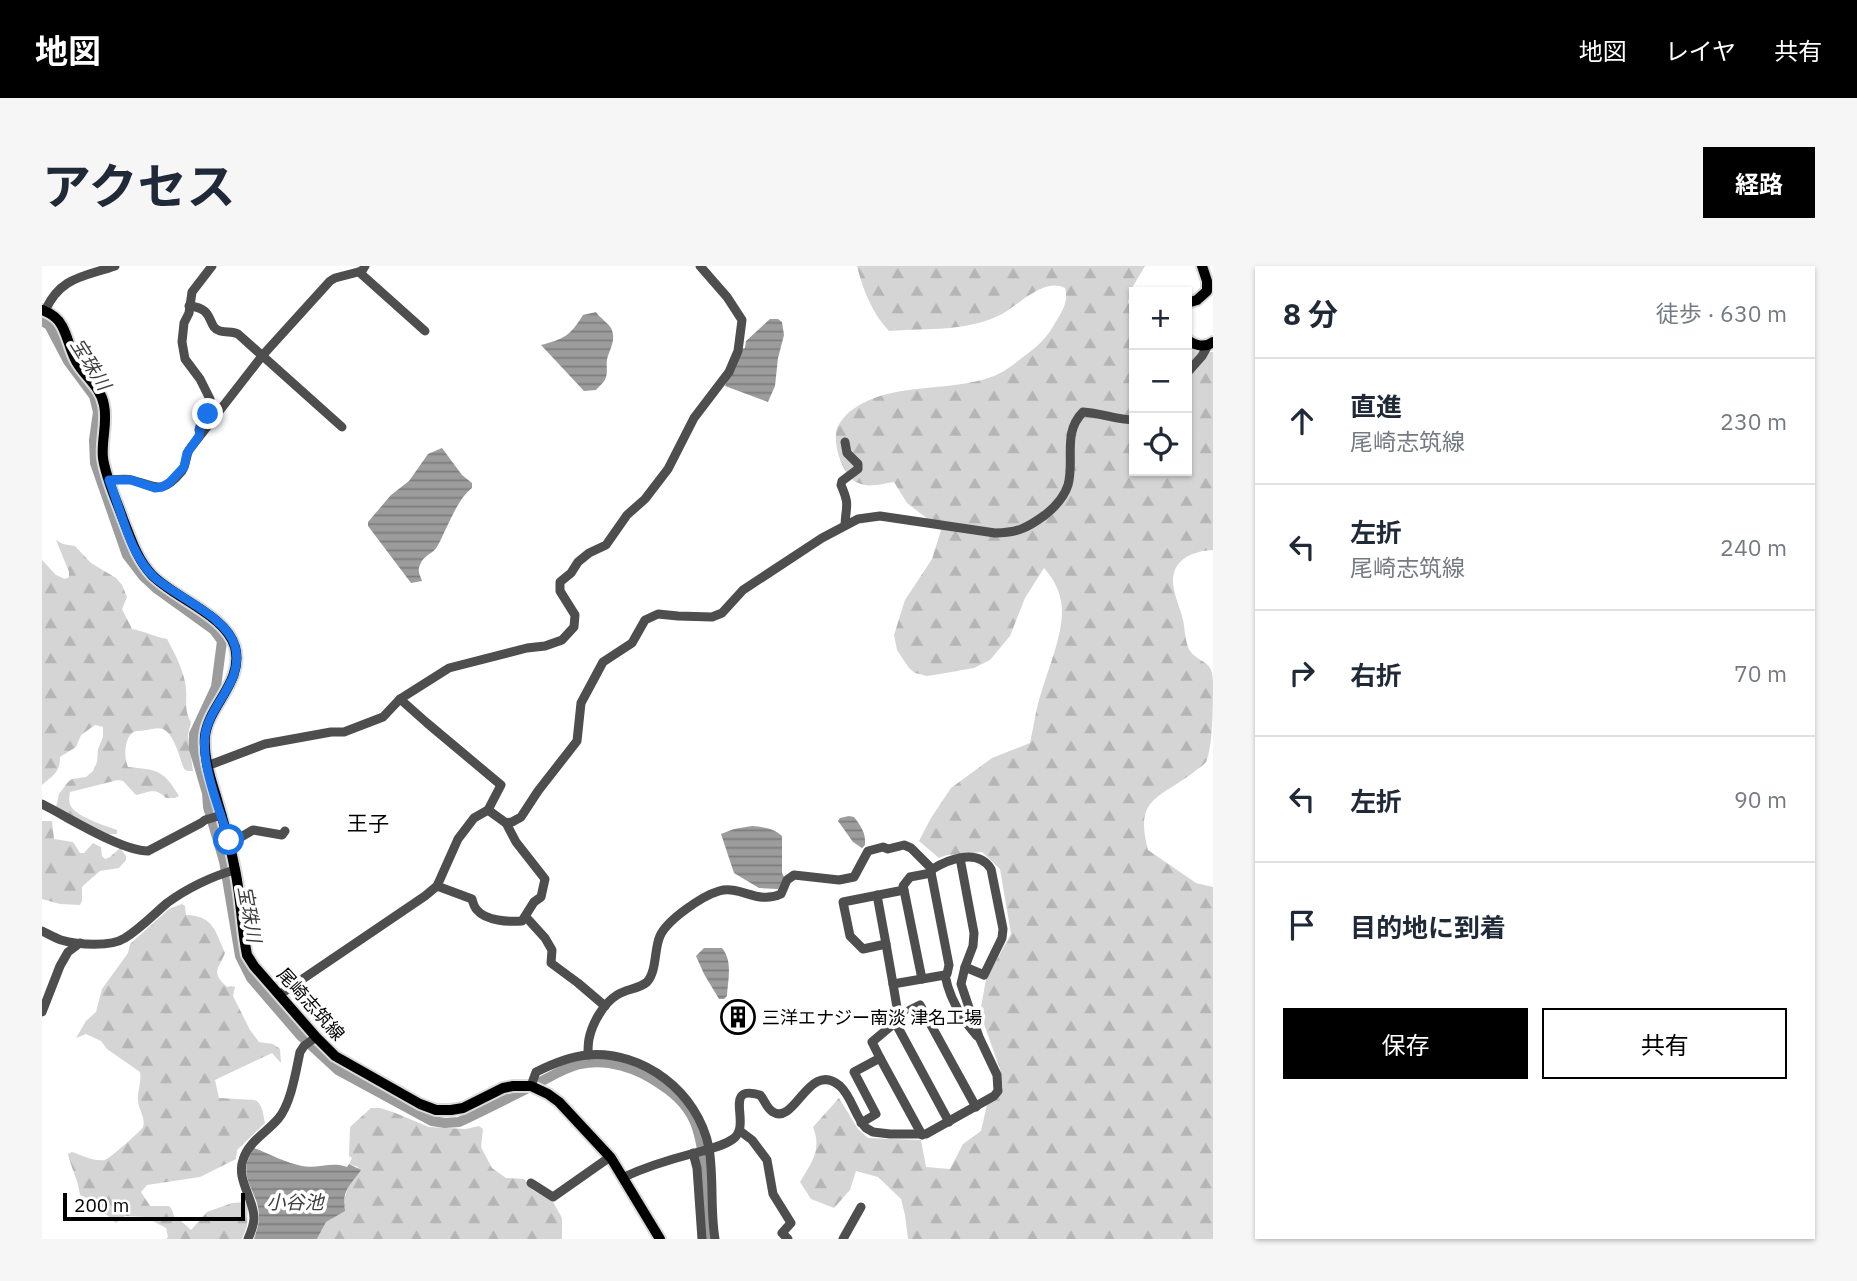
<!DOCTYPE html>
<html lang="ja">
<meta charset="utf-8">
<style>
body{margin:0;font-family:"IBM Plex Sans","Noto Sans JP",sans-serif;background:#f6f6f7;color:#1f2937}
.controls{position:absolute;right:21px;top:21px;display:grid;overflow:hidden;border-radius:0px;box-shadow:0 2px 5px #0004}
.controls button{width:63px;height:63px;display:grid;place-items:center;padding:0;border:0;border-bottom:2px solid #e0e1e3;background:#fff;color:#1f2937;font:35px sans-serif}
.scale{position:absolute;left:21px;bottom:18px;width:182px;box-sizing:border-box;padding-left:7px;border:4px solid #000;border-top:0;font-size:19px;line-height:24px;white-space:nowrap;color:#000;-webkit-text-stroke:5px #fff;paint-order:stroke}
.stop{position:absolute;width:21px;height:21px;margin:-16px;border:5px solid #1a73e8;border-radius:50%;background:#fff}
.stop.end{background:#1a73e8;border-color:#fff;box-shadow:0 2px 7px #0008}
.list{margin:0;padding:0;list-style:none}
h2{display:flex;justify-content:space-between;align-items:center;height:91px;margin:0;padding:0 28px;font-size:30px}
h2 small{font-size:23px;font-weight:400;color:#747a83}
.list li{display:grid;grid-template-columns:46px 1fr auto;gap:21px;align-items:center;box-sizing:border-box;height:126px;padding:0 28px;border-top:2px solid #e0e1e3}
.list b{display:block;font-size:26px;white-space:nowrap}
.list p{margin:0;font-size:23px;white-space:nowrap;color:#747a83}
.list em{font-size:23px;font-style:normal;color:#747a83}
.actions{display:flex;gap:14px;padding:21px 28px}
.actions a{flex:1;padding:16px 0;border:2px solid #000;border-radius:0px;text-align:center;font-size:24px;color:#000}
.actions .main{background:#000;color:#fff}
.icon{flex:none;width:38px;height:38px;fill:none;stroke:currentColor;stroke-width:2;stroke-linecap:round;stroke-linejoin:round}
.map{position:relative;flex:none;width:1171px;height:973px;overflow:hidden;border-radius:0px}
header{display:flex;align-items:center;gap:42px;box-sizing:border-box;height:98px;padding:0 35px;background:#000;color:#fff}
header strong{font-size:33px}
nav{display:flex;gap:38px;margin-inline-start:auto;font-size:24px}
.intro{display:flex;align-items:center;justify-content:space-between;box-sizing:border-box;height:168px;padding:0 42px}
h1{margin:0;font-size:49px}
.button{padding:18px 32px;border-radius:0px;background:#000;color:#fff;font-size:24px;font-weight:700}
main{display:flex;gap:42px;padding:0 42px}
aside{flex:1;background:#fff;border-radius:0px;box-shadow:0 2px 5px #0004}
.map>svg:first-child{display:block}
</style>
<header>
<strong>地図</strong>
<nav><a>地図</a><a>レイヤ</a><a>共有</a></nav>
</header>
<div class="intro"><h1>アクセス</h1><a class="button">経路</a></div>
<main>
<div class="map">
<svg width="1171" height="973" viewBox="0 0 1171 973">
<defs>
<pattern id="forest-firs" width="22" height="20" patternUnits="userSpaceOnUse" patternTransform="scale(1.75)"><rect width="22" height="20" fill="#d5d5d5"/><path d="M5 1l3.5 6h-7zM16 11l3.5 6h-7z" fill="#b5b5b5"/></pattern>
<pattern id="water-rules" width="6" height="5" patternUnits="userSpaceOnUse" patternTransform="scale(1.75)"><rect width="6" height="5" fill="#9c9c9c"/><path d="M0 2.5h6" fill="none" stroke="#7d7d7d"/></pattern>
</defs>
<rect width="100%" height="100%" fill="#fff"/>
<!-- forest -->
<g fill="url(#forest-firs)">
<path d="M815 0H1103L1090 22 1086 36 1092 50V205H1145V81L1159 86H1171V284C1151 285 1130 293 1131 317 1132 329 1138 342 1141 354 1143 363 1143 377 1148 385 1159 399 1171 393 1171 417 1171 437 1171 482 1164 496 1161 500 1155 503 1152 506 1117 533 1092 531 1106 584L1154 617 1171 621V973H866L863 949 859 933 836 911 814 905 808 924 792 942 769 933 758 916C770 896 780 884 771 861L797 832 816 863 826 872 879 874 884 901 908 903 921 878 939 865 945 839 955 833 961 822 958 803 938 747 944 713 969 668 958 603 940 586 905 589 897 592 877 575 889 552 909 522 950 492 988 477C992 460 994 441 1000 424 1007 402 1020 369 1020 346 1020 329 1013 314 1002 302L983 332 968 370 948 394 932 402 898 408 885 410 873 407 867 402 855 384 852 369 863 334 890 293 900 261 887 254 865 237 852 216C840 218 827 222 816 217 800 210 789 175 796 160 799 155 805 147 810 144 849 115 905 127 949 111 961 107 971 99 981 91 994 82 1006 71 1013 57 1020 46 1027 35 1023 22 1002 11 978 38 960 48 926 66 884 62 847 65 830 47 821 24 815 0Z"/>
<path d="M14 274 21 278 33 280 49 297 74 312 80 319 85 331 80 343 90 363C102 365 113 371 125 373 133 388 142 405 144 422 145 435 142 445 149 456L146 469 151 505H146L142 503C138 492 132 468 121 463 117 461 109 463 105 464 100 465 92 464 89 468 82 476 82 492 86 501 115 504 121 503 137 530L133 532H124C113 521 108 526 94 529L81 515 76 514 28 526C27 532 26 538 31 543 39 552 64 560 75 564V568L48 569 22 556 14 541 17 528 26 516 30 513 44 511 51 505 55 496 56 483 61 471V461L53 459 39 469 34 481 18 491C18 507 11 509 0 519V294L14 309 23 313 27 311V306Z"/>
<polygon points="0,555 10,555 12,573 31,576 38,587 42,587 51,577 59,581 60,590 63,593 68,591 78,582 84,590 84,594 77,602 58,605 43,618 40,621 40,635 38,639 18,638 0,633"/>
<path d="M140 638 143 640 144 649C172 650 173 665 183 687 177 703 168 706 185 721L189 720 193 721 191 730 208 764 217 776 231 778 238 783 239 797 230 787 173 814 177 832 213 834C221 838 221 849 223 857L195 884 194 893 158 911 105 919 99 926 108 940H127C132 944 130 950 135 955H139L149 964 165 946 190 937 206 936 205 960 200 973H124L126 971 124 962 103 951 83 950 74 957 47 933 38 929C36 913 29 902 26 888L30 886C39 889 53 896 63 894 68 892 98 866 101 861 104 852 96 843 96 834 95 824 100 817 98 806L65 783 59 775 44 768 34 772 44 755 54 746 60 723 86 687 88 678 127 643Z"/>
<polygon points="329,842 338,842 351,846 387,861 424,863 437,860 441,863 439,881 450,902 464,912 482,913 491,924 511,936 520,952 520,973 275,973 284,956 298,947 307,918 312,914 316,901 307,898 310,892 307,890 308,861"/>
</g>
<!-- water -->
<g fill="url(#water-rules)">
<path d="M554 46C558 52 565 56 569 62 575 74 567 84 565 94 564 100 566 106 564 111 563 116 557 120 554 124L542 125 499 79C522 73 528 70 541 49Z"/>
<polygon points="728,53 736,53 740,56 742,69 736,92 733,120 726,136 683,120 699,83 703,82 704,75"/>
<path d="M400 182 420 209 430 217V222C415 233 405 263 396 279 392 288 382 288 378 299 375 305 378 309 380 315L369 317 326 260V256L349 229 367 215 386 188Z"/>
<path d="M807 550 812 551C819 560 824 567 823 579L820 582 811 576 796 555 798 552Z"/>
<path d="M710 560C720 561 732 562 740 570V607L742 611 736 623 717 622 692 607 679 568 692 563Z"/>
<path d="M662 682H680C691 695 686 714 685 730L682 733H677L662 708 654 690Z"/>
<path d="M212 882C228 888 244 897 260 900 275 903 291 895 305 901L307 898 319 904C309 919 299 924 303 945L284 956 275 973H212C214 966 217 959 217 951 217 923 192 912 212 882Z"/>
</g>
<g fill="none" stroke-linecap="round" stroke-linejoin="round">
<!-- river -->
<path stroke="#9c9c9c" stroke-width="10" d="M0 55 7 59 26 95 52 130 56 146 52 174 53 197 85 289 101 310 115 323 172 364 180 375 174 421 152 468V483L165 527 166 541 182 595 198 690 209 712 258 769 296 804 390 855 403 857 417 856C443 844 468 831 494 818 508 811 522 802 538 798 565 792 595 802 618 818 634 828 649 843 655 862 666 896 663 938 667 973"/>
<!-- major casing -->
<g stroke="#dbdbdb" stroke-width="14">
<g id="major">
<polyline points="1145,37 1155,34 1165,25 1165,15 1160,0"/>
<path d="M0 44C8 47 16 52 20 60 26 71 28 84 34 95 42 110 59 121 62 139 66 157 59 174 61 192 64 213 74 233 81 253 89 273 95 293 110 309 132 332 184 349 193 381 202 416 167 438 163 470 161 493 170 516 176 537 182 558 188 578 192 599 199 628 199 659 205 689L212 700 274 771 293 790 378 838 394 844H409L421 842 461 822 471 820H489L506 828 517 836 569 892 618 973"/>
<path d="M1145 73C1152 80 1163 82 1171 76"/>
</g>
</g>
<!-- minor -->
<g stroke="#4e4e4e" stroke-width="9">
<polyline points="317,6 383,65"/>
<path d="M147 40C174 42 164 61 178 65 185 67 190 65 196 68L300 161"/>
<path d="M3 45C18 11 41 11 73 0"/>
<polyline points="1145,107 1160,90 1166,79"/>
<polyline points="157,164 159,157 167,146 168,133 158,113 143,93 140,76 142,57 147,47 150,26 170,0"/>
<path d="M67 214C75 214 83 212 90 214 114 220 119 230 140 205 144 199 144 190 147 184L220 90 288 15 293 12 320 5 323 0"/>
<path d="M803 259C804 238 808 240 799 219L800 215 816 203V198L805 187 803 176"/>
<polyline points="165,500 223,478 289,466 302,466 341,451 358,433 407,402 485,382 503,380 520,374 532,361 533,349 518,325 518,316 529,307 536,296 547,287 564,279 585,249 603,233 626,203 652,152 687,106 696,85 700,54 685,31 658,0"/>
<path d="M0 538C26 551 79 585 106 585L159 557 163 554 180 549"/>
<path d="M464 557 470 556 479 551 496 525 535 475 539 437 561 396 590 377 603 354 616 348 636 350 670 351 680 347 701 324 780 272 816 253 838 250 953 267C975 267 985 262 1003 249 1013 241 1022 232 1026 219 1033 194 1020 167 1041 146 1059 147 1074 154 1092 154"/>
<polyline points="187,578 211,564 240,569 243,565"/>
<polyline points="918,592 932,667 931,680 923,701"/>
<polyline points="889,607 868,611 861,620 862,624 801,636 808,670 821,683 844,678 851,718 903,709"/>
<path d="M395 620 430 633C431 637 432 641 435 644 444 655 467 656 480 655L492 636 499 631 503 613 474 576 464 557 446 544"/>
<polyline points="862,624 880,713"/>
<polyline points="835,629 844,678"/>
<polyline points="484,651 503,672 510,684 509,697 536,717 563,740"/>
<path d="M0 665C6 668 13 672 19 674 36 679 69 681 83 672 99 662 111 649 125 637 144 623 170 610 193 604"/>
<polyline points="851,718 857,753"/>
<polyline points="237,729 383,630 395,620 416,573 432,552 446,544 459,519 385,457 358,433"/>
<polyline points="0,746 18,700 26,686 38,677"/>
<polyline points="853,756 907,856"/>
<path d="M546 789C546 784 546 778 547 773 550 757 562 737 575 729 584 723 597 723 605 716 615 705 612 683 618 670 625 654 660 630 677 625 699 619 715 639 739 628L745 614 752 609 797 614 812 611 826 585 841 581 846 583 862 579 869 582 888 601 907 699 905 708 903 709C907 731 920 753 935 770"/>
<polyline points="838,792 880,869"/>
<path d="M489 820 494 806C510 798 526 791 545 789 601 784 656 826 667 882 672 912 668 943 673 973"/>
<polyline points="819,857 834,848 812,806 838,792 830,776 868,744 878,739 934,841"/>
<polyline points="698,865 710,874 725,894 731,928 749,957 740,967 746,973"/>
<polyline points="651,887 655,902 660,973"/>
<path d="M582 911C604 901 626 894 649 888 663 884 680 881 691 873 711 859 679 818 718 829 723 834 724 842 731 846 753 860 767 793 798 820 810 831 813 851 824 862L831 866 848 868H884L952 830 956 825 955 809 937 771 919 718 923 701 942 709 960 672 961 663 949 603C936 582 906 593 889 604"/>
<polyline points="489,917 511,931 568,891"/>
<path d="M206 973C209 966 212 959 212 952 212 933 194 913 201 894 206 876 225 866 236 853 249 838 254 805 258 786L262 780 274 771"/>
<polyline points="801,973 819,941"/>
</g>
<!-- major -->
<use href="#major" stroke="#000" stroke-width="10"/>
</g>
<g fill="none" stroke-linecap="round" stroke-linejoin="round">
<!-- route -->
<path stroke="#1a73e8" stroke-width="9" d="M166 148 159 157 157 170 145 187 142 201 127 217 120 221 113 222 89 214H67C79 244 88 289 112 311 134 331 184 350 193 380 203 415 167 438 163 470 159 499 178 545 187 574"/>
</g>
<!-- icons -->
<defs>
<g id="building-ring" transform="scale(1.75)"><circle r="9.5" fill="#fff" stroke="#000" stroke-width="1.5"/><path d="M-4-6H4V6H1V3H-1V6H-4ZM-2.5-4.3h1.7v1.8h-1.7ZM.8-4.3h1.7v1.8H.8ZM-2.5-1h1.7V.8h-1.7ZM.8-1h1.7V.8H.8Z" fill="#000"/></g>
</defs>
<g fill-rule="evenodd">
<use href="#building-ring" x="696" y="751"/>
</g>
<g text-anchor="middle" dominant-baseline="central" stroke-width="7" stroke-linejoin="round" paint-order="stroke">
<!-- street labels -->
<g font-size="18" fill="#000" stroke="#fff">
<text transform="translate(269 738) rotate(48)">尾崎志筑線</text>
</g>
<!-- poi labels -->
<g font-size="18" fill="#000" stroke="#fff" text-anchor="start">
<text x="720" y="751">三洋エナジー南淡 津名工場</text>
</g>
<!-- water labels -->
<g font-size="19" font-style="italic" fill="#3d3d3d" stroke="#fff">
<text transform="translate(49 98) rotate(58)">宝珠川</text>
<text transform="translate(208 648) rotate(80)">宝珠川</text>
<text x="253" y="936">小谷池</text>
</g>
<!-- quarter labels -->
<g font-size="21" fill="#000" stroke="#fff">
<text x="326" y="557">王子</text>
</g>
</g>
</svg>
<div class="controls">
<button>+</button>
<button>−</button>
<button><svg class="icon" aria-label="locate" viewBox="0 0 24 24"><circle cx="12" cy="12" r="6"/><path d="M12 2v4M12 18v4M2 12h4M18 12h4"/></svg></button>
</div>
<div class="scale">200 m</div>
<div class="stop" style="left:187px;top:574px"></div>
<div class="stop end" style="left:166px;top:148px"></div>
</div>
<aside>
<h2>8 分<small>徒歩 · 630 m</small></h2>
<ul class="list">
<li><svg class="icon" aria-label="ahead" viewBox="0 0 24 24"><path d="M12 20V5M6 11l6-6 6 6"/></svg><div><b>直進</b><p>尾崎志筑線</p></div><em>230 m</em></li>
<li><svg class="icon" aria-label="left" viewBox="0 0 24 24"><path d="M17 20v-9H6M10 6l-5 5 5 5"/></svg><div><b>左折</b><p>尾崎志筑線</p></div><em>240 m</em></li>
<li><svg class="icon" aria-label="right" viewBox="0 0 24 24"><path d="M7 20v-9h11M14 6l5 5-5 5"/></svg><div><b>右折</b></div><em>70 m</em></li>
<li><svg class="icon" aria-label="left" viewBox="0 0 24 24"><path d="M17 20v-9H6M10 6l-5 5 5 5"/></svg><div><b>左折</b></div><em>90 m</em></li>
<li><svg class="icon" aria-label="arrive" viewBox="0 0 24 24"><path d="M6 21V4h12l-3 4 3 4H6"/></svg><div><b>目的地に到着</b></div></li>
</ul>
<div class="actions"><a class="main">保存</a><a>共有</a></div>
</aside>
</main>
